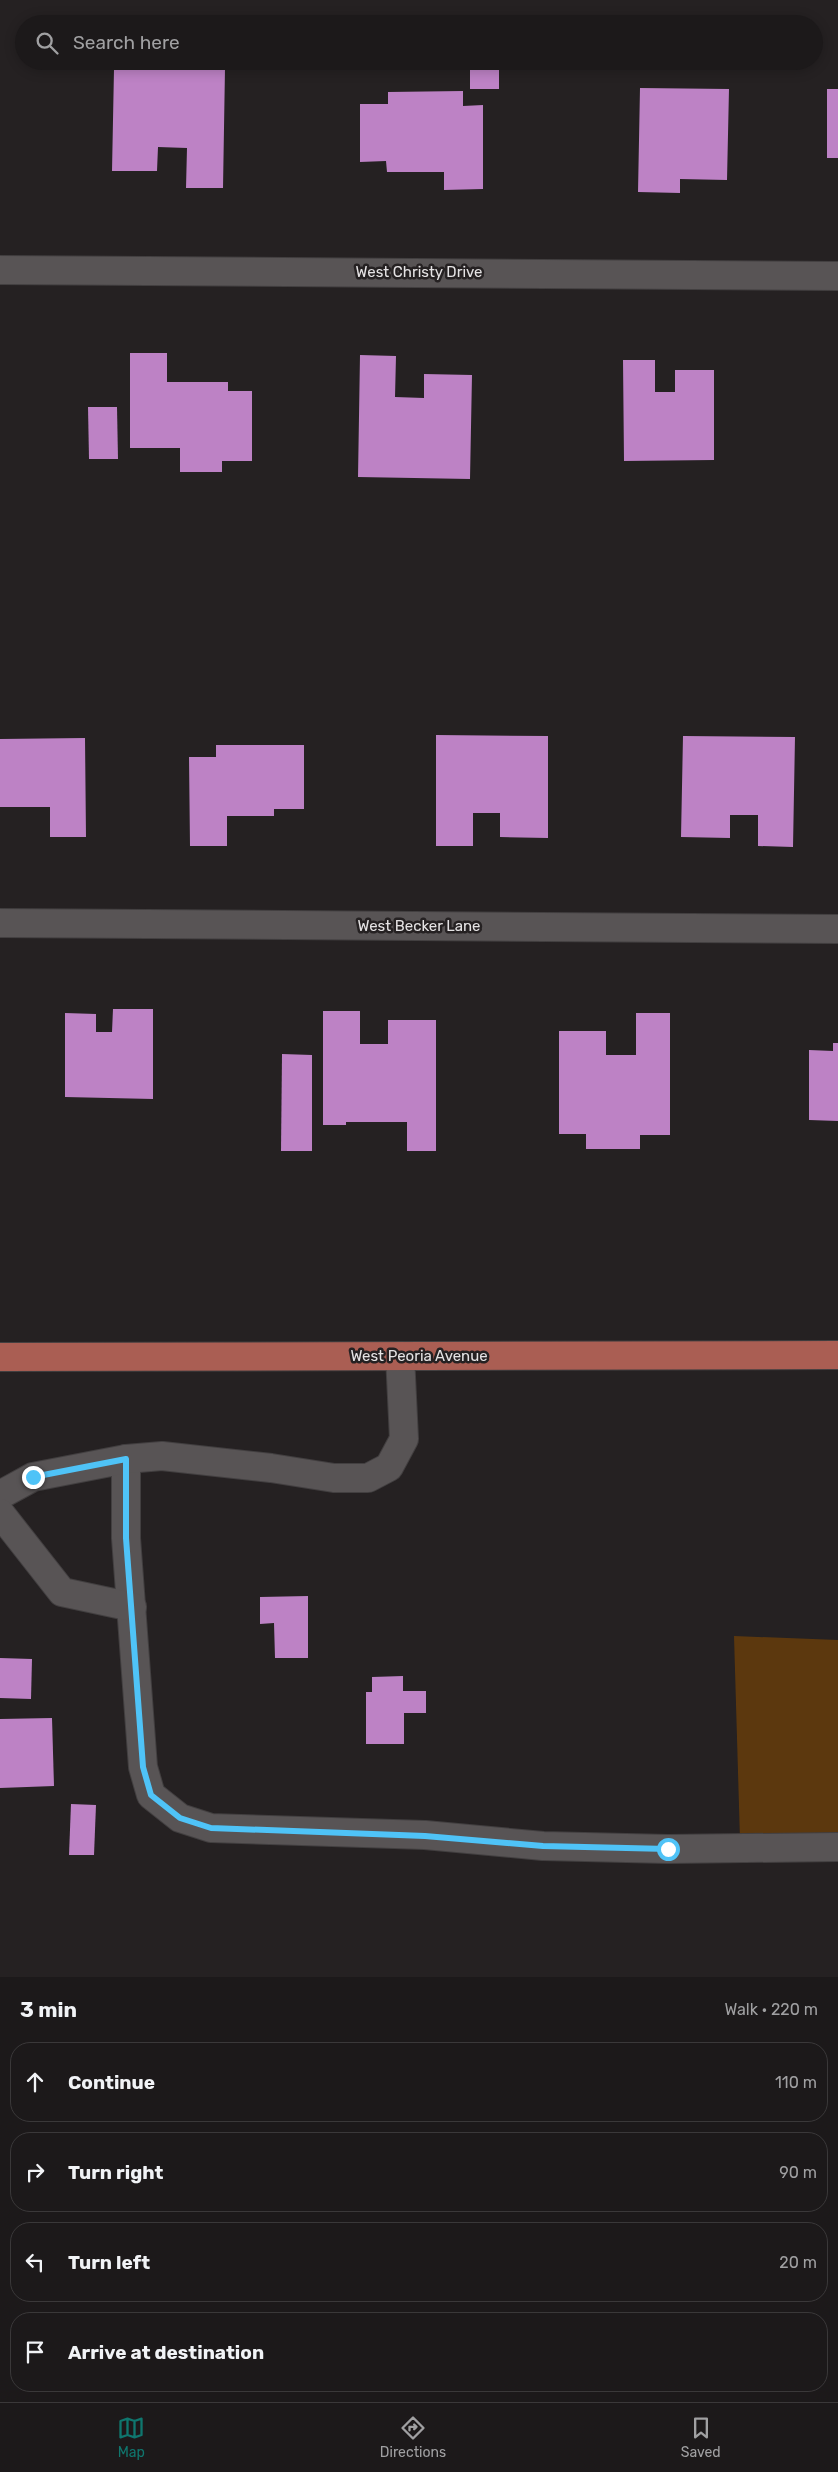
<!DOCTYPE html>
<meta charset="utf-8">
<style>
body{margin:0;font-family:Rubik,sans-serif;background:#292627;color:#f1f3f6}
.stop{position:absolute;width:15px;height:15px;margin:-11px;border:4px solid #4fc3f7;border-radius:50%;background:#fff}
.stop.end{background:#4fc3f7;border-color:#fff;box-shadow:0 1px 5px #0008}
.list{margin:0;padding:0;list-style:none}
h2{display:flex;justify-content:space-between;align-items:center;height:65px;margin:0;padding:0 20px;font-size:21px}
h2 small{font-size:16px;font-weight:400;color:#a0a0a2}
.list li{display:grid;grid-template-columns:32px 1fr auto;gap:15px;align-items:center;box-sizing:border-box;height:80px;margin:0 10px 10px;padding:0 10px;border:1px solid #3a3839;border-radius:20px}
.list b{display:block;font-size:19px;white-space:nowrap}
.list em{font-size:16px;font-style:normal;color:#a0a0a2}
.icon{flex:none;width:28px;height:28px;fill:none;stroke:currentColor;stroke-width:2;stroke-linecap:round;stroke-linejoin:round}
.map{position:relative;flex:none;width:838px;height:1977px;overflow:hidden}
.search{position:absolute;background:#1c191a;box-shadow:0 2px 12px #0003;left:15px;right:15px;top:15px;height:55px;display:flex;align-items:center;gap:12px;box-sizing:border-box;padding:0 18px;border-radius:28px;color:#a0a0a2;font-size:19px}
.sheet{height:425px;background:#1c191a}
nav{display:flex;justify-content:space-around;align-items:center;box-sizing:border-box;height:70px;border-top:1px solid #3a3839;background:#1c191a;font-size:14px;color:#a0a0a2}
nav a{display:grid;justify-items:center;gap:2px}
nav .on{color:#0f766e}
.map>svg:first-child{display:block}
</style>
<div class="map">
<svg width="838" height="1977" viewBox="0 0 838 1977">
<rect width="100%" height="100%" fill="#252122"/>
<!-- green -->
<polygon fill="#5c380e" points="734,1636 838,1640 838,1840 740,1840"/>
<!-- building -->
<g fill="#bd82c5">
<rect x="470" y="61" width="29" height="28"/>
<polygon points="188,68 225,68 223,188 186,188 187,148 158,147 157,171 112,171 114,69 188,70"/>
<polygon points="640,88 729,89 727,180 680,179 680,193 638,192"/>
<rect x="827" y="89" width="11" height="69"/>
<polygon points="463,91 463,106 483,105 483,189 444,190 444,172 387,172 386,161 360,162 360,104 388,104 388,92"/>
<polygon points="130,353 167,353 167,382 228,382 228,391 252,391 252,461 222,461 222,472 180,472 180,448 130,448"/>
<polygon points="360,355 396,356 395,397 424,398 424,374 472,375 470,479 358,477"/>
<polygon points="623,360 655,360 655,392 675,392 675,370 714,370 714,460 624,461"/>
<polygon points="88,407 117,407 118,459 89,459"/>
<polygon points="436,735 548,736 548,838 500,837 500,813 473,813 473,846 436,846"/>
<polygon points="683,736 795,737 793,847 758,846 758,815 730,815 730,838 681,837"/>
<polygon points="85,738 86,837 50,837 50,807 0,807 0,739"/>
<polygon points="216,745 304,745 304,809 274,809 274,816 227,816 227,846 190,846 189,757 216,757"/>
<polygon points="113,1009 153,1009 153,1099 65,1097 65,1013 96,1014 96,1032 112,1032"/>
<polygon points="323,1011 360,1011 360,1044 388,1044 388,1020 436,1020 436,1151 407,1151 407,1122 346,1122 346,1125 323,1125"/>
<polygon points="636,1013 670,1013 670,1135 640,1135 640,1149 586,1149 586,1134 559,1134 559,1031 606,1031 606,1055 636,1055"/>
<polygon points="833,1043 838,1043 838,1121 809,1120 809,1050 833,1051"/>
<polygon points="282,1054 312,1055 312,1151 281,1151"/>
<polygon points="308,1596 308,1658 275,1658 274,1623 260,1624 260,1597"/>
<polygon points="0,1658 32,1659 31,1699 0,1698"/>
<polygon points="403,1676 403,1691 426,1691 426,1713 404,1713 404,1744 366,1744 366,1692 372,1692 372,1677"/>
<polygon points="52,1718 54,1786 0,1788 0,1719"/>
<polygon points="71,1804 96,1805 94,1855 69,1855"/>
</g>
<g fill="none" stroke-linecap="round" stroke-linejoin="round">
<!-- minor casing -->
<g stroke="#423f40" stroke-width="30">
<g id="minor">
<polyline points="0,270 838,276"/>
<polyline points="0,923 838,929"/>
<polyline points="126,1459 126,1538 143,1767 151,1795 180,1818 211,1828 425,1835 543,1846 668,1849 838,1847"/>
<polyline points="0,1495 33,1477 126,1459 162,1456 271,1468 334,1478 368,1478 389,1467 404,1439 400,1356"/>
<polyline points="0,1513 62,1592 132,1607"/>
</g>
</g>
<!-- major casing -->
<g stroke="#423f40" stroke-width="30">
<polyline id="major" points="0,1357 838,1355"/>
</g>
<!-- minor -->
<use href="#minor" stroke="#585455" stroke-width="28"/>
<!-- major -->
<use href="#major" stroke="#aa5e53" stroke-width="28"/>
</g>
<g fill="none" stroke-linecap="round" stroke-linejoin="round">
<!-- route -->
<polyline stroke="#4fc3f7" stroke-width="6" points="33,1477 126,1459 126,1538 143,1767 151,1795 180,1818 211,1828 425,1836 543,1846 668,1849"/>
</g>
<g text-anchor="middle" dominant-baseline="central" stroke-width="5" stroke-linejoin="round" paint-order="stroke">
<!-- street labels -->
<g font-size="15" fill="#e5e3e4" stroke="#252122">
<text x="419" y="272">West Christy Drive</text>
<text x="419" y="926">West Becker Lane</text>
<text x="419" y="1356">West Peoria Avenue</text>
</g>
</g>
</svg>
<div class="stop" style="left:668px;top:1849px"></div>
<div class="stop end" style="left:33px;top:1477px"></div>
<div class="search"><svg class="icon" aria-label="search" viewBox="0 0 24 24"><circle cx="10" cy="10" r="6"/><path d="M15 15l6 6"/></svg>Search here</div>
</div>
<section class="sheet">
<h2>3 min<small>Walk · 220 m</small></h2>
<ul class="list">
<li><svg class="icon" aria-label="ahead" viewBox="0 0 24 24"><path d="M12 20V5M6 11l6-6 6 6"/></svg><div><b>Continue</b></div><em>110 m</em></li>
<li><svg class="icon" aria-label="right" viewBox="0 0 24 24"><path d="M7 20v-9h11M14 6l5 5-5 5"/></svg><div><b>Turn right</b></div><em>90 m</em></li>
<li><svg class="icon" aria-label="left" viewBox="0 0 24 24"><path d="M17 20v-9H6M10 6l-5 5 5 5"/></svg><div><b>Turn left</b></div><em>20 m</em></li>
<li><svg class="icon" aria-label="arrive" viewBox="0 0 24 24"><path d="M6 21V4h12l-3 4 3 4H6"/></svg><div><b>Arrive at destination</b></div></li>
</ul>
</section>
<nav>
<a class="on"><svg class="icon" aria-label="map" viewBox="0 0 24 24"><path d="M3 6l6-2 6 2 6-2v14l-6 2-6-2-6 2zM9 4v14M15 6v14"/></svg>Map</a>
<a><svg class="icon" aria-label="directions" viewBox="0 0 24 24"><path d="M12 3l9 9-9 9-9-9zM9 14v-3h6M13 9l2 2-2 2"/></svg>Directions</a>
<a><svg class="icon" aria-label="saved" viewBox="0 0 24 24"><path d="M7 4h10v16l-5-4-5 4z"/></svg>Saved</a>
</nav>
